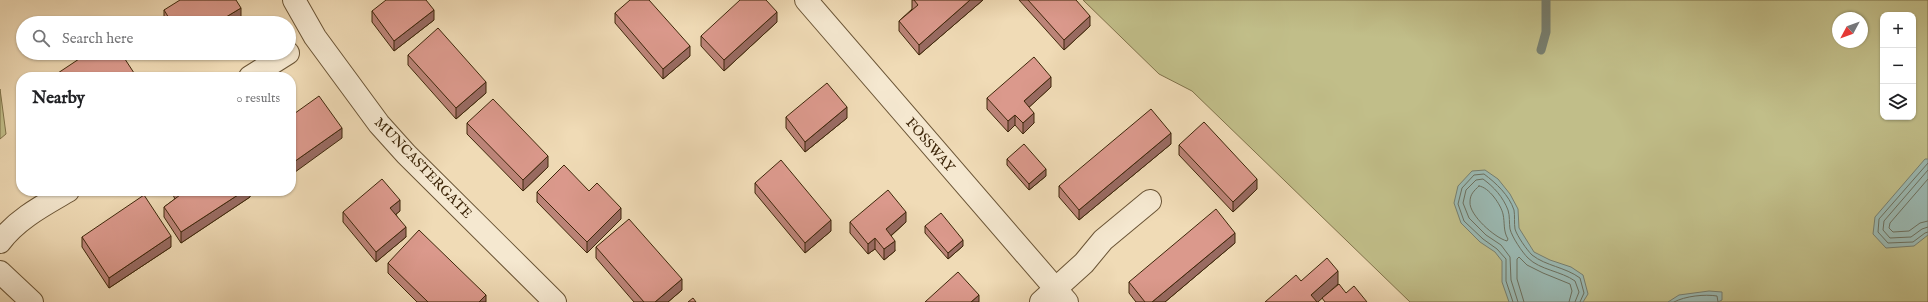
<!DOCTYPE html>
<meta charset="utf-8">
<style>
body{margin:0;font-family:"IM FELL English",serif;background:#f2f2f2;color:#202124}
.controls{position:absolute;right:12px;top:12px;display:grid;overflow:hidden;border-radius:8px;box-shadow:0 1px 3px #0004}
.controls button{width:36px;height:36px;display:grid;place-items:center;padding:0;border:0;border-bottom:1px solid #e0e0e0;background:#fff;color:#202124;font:20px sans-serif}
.compass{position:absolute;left:1832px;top:12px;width:36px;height:36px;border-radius:50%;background:#fff;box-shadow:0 1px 3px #0004;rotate:229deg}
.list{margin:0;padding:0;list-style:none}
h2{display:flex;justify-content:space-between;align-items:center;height:52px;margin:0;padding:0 16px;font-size:17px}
h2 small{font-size:13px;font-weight:400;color:#757577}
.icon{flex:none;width:22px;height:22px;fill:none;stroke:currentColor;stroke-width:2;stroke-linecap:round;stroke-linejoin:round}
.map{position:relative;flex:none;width:1928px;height:302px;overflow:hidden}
.search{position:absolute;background:#fff;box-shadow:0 1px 3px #0004;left:16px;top:16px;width:280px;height:44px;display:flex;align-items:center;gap:10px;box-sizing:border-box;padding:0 14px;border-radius:22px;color:#757577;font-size:15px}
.panel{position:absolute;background:#fff;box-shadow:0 1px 3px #0004;left:16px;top:72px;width:280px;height:124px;border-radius:16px}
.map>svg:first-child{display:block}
</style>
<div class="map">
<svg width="1928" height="302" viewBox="0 0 1928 302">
<rect width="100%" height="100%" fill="#f0dbb6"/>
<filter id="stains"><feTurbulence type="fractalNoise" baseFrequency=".005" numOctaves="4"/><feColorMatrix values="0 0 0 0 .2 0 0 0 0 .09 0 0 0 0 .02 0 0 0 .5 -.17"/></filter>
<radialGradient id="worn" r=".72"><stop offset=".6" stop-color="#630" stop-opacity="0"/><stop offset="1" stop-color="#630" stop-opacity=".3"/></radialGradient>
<!-- green -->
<g fill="#c1be89" stroke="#80724a" fill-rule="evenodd">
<path d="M1083 0H1928V302H1410L1192 91 1159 74ZM1883 15H1913V117H1883ZM1838 18H1862V42H1838Z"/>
<polygon points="0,89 6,134 0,139"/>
</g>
<!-- water -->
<g fill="#9bbab4" stroke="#767f70">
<polygon points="1925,159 1928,159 1928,235 1914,246 1886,248 1873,234 1875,217"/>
<polygon points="1485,170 1498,179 1510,194 1518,209 1519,228 1534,252 1550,260 1571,267 1583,275 1588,294 1583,302 1509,302 1502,282 1502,261 1495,252 1480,242 1461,223 1454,203 1458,186 1472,171"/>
<polygon points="1709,291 1722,292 1722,300 1718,302 1668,302 1679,295"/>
</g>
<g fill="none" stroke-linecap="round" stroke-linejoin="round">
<!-- shore -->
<g stroke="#6c705f" stroke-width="1">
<polyline points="1928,163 1879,219 1878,232 1888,243 1913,242 1925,233 1928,232"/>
<polyline points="1928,170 1884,221 1883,230 1890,238 1911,237 1922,229 1928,227"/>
<polyline points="1928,179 1890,223 1889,228 1893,232 1909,231 1920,223 1928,221"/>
<path d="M1479 186C1489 187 1501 205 1503 214 1505 223 1503 231 1508 239L1507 241C1495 238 1469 215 1470 202 1470 194 1474 191 1479 186Z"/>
<path d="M1513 302 1506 281V259L1497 249 1483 239 1464 221 1458 204 1462 188 1474 175 1484 174C1496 183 1509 195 1514 210 1515 216 1514 223 1515 229 1517 236 1527 250 1532 255 1546 266 1565 267 1580 278L1584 293 1580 302"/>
<path d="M1518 302 1511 280 1510 257 1501 245 1486 235 1469 218 1463 203 1466 190 1476 180 1483 179C1494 187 1503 197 1508 210 1510 216 1509 223 1510 229 1512 237 1522 252 1528 258 1540 270 1561 271 1575 281L1579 292 1575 302"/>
<polyline points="1524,302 1517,279 1517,259 1519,257 1527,265 1543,273 1570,284 1572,291 1569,302"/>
<path d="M1674 302C1685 296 1705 294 1717 296L1718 302"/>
</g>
<!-- stream -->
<polyline stroke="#767f70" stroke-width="9" points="1541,50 1546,32 1546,0"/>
<!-- street casing -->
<g stroke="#6a5435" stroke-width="24">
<g id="street">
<polyline points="294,0 315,37 379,124 406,154 555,302"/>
<polyline points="806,0 1067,302"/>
<polyline points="250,77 288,53"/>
<path d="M0 242C17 219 44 205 68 191"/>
<polyline points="0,272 32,302"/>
<polyline points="1041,302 1084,263 1103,240 1150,201"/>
</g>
</g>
<!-- street -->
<use href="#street" stroke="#f5e8d0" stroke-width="22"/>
</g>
<!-- wall -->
<g fill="#bc8478" stroke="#3e270a">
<polygon points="912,0 983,0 919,55 899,31 899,21 912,9"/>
<polygon points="1019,0 1076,0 1090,26 1064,50"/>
<polygon points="164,10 241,19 234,23 166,23 164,20"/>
<polygon points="372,11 434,20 394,51 372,22"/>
<polygon points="615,13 690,56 663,79 615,23"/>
<polygon points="777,22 724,71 701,46 701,36"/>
<polygon points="408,55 486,93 456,119 408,65"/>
<polygon points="1051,87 1029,107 1034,123 1023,134 1015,125 1008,132 987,109 987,98"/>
<polygon points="786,117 847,118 805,152 786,128"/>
<polygon points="467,123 548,167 523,191 467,134"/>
<polygon points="1171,144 1079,220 1059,197 1059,186"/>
<polygon points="1179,145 1257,189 1233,212 1179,155"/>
<polygon points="1007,159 1046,176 1029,190 1007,165"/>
<polygon points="755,183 831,231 805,253 755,193"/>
<polygon points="172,191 250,191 250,197 181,243 164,217 164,207 175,199 172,193"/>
<polygon points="537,192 621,219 587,253 537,202"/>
<polygon points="400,211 396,214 406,237 376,262 343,222 343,212"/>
<polygon points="850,222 906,222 891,236 895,251 884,260 875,249 868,254 850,233"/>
<polygon points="925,226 963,246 948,259 925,233"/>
<polygon points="82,237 171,247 109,288 82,247"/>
<polygon points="1235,243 1165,302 1136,302 1129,293 1129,282"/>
<polygon points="596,247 682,290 668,302 634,302 596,258"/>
<polygon points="388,263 486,302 417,302 388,273"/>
</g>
<!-- shaded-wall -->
<g fill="#996b62" stroke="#3e270a">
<polygon points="970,0 983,0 919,55 919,45"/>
<polygon points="241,8 241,19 234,23 216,23"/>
<polygon points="434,10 434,20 394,51 394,41"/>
<polygon points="777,12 777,22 724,71 724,60"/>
<polygon points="1090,16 1090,26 1064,50 1064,40"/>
<polygon points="690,46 690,56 663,79 663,69"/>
<polygon points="1051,77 1051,87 1024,112 1024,101"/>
<polygon points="486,82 486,93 456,119 456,108"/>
<polygon points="847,107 847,118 805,152 805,142"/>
<polygon points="1034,113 1034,123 1023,134 1023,123"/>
<polygon points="1015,115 1015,125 1008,132 1008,121"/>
<polygon points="342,128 342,138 291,175 291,164"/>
<polygon points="1171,133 1171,144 1079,220 1079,210"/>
<polygon points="548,156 548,167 523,191 523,180"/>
<polygon points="1046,169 1046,176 1029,190 1029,184"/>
<polygon points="1257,179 1257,189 1233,212 1233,202"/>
<polygon points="244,191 250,191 250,197 181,243 181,232"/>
<polygon points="400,200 400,211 390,219 390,208"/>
<polygon points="621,208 621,219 587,253 587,242"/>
<polygon points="906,212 906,222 886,240 886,229"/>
<polygon points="831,220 831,231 805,253 805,243"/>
<polygon points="406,227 406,237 376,262 376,252"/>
<polygon points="1235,233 1235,243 1165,302 1152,302"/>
<polygon points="171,236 171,247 109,288 109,278"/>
<polygon points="875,238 875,249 868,254 868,244"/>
<polygon points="963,240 963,246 948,259 948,253"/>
<polygon points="895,241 895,251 884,260 884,249"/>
<polygon points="1338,271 1338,284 1318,302 1311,302 1311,295"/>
<polygon points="682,279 682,290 668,302 655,302"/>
<polygon points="486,295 486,302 479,302"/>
<polygon points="979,295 979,302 971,302"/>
</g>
<!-- building -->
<g fill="#db998c" stroke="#3e270a">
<polygon points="180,0 236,0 241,8 216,23 172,23 164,10"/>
<polygon points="386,0 426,0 434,10 394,41 372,11"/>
<polygon points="630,0 649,0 690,46 663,69 615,13"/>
<polygon points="740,0 766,0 777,12 724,60 701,36"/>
<polygon points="914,0 970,0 919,45 899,21 918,5"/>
<polygon points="1028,0 1076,0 1090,16 1064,40"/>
<polygon points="438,28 486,82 456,108 408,55"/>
<polygon points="88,53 121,53 136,76 135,77 52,77"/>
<polygon points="1034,57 1051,77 1024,101 1034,113 1023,123 1015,115 1008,121 987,98"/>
<polygon points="827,83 847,107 805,142 786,117"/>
<polygon points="319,96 342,128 291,164 291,116"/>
<polygon points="493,99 548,156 523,180 467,123"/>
<polygon points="1151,109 1171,133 1079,210 1059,186"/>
<polygon points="1204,122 1257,179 1233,202 1179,145"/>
<polygon points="1024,144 1046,169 1029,184 1007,159"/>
<polygon points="781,160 831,220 805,243 755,183"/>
<polygon points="564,165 589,191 597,183 621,208 587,242 537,192"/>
<polygon points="382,179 400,200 390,208 406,227 376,252 343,212"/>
<polygon points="888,190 906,212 886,229 895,241 884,249 875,238 868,244 850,222"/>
<polygon points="177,191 244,191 181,232 164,207 180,195"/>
<polygon points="144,195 171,236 109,278 82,237"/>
<polygon points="1216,209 1235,233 1152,302 1145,302 1129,282"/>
<polygon points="941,213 963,240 948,253 925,226"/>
<polygon points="629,219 682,279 655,302 644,302 596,247"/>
<polygon points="419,230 486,295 479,302 428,302 388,263"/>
<polygon points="1327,258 1338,271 1311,295 1317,302 1265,302 1296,275 1301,281"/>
<polygon points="958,272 979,295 971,302 925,302"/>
<polygon points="1339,284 1346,293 1354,286 1367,302 1325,302 1322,298"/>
<polygon points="693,298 696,302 688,302"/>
</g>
<g text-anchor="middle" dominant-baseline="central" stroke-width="4" stroke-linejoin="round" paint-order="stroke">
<!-- street labels -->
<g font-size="14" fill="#3e270a" stroke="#f5e8d0">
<text transform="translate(930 145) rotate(49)">FOSSWAY</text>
<text transform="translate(423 168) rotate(46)">MUNCASTERGATE</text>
</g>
</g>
<rect width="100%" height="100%" filter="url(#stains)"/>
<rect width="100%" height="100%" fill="url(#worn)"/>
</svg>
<div class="controls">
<button>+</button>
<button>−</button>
<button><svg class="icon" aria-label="layers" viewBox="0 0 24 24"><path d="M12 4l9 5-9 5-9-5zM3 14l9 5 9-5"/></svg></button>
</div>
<svg class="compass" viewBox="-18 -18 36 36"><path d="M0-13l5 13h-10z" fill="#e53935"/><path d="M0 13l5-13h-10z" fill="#757577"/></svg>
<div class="search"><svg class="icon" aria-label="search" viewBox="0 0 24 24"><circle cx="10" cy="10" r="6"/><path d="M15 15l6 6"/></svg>Search here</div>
<section class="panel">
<h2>Nearby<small>0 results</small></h2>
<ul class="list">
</ul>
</section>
</div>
